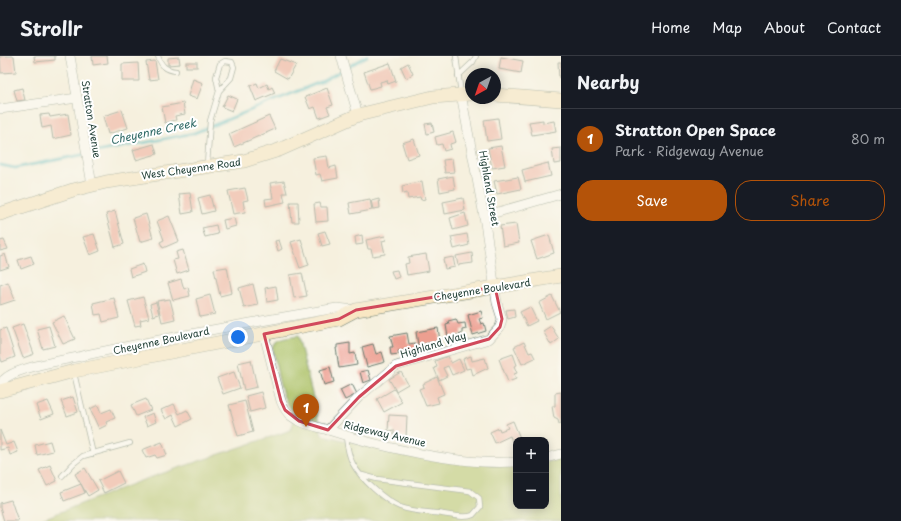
<!DOCTYPE html>
<meta charset="utf-8">
<style>
body{margin:0;font-family:"Playpen Sans",sans-serif;background:#242831;color:#f1f3f6}
.controls{position:absolute;right:12px;bottom:12px;display:grid;overflow:hidden;border-radius:8px;box-shadow:0 2px 10px #0003}
.controls button{width:36px;height:36px;display:grid;place-items:center;padding:0;border:0;border-bottom:1px solid #363941;background:#171b24;color:#f1f3f6;font:20px sans-serif}
.compass{position:absolute;left:465px;top:12px;width:36px;height:36px;border-radius:50%;background:#171b24;box-shadow:0 2px 10px #0003;rotate:220deg}
.you{position:absolute;left:238px;top:281px;width:14px;height:14px;margin:-10px;border:3px solid #fff;border-radius:50%;background:#1a73e8;box-shadow:0 0 0 6px #1a73e833}
.badge{display:grid;place-items:center;width:26px;height:26px;border-radius:50%;background:#b45309;color:#fff;font-size:13px;font-weight:700}
.pin{position:absolute;translate:-50% -33px;filter:drop-shadow(0 1px 2px #0008)}
.pin::after{content:'';position:absolute;top:21px;width:14px;height:12px;background:inherit;clip-path:polygon(0 0,100% 0,50% 100%)}
.list{margin:0;padding:0;list-style:none}
h2{display:flex;justify-content:space-between;align-items:center;height:52px;margin:0;padding:0 16px;font-size:17px}
h2 small{font-size:13px;font-weight:400;color:#9ea1a6}
.list li{display:grid;grid-template-columns:26px 1fr auto;gap:12px;align-items:center;box-sizing:border-box;height:60px;padding:0 16px;border-top:1px solid #363941}
.list b{display:block;font-size:15px;white-space:nowrap}
.list p{margin:0;font-size:13px;white-space:nowrap;color:#9ea1a6}
.list em{font-size:13px;font-style:normal;color:#9ea1a6}
.actions{display:flex;gap:8px;padding:12px 16px}
.actions a{flex:1;padding:9px 0;border:1px solid #b45309;border-radius:16px;text-align:center;font-size:14px;color:#b45309}
.actions .main{background:#b45309;color:#fff}
.map{position:relative;flex:none;width:561px;height:465px;overflow:hidden}
header{display:flex;align-items:center;gap:24px;box-sizing:border-box;height:56px;padding:0 20px;background:#171b24;border-bottom:1px solid #363941}
header strong{font-size:19px}
nav{display:flex;gap:22px;margin-inline-start:auto;font-size:14px}
main{display:flex}
aside{flex:1;background:#171b24}
.map>svg:first-child{display:block}
</style>
<header>
<strong>Strollr</strong>
<nav><a>Home</a><a>Map</a><a>About</a><a>Contact</a></nav>
</header>
<main>
<div class="map">
<svg width="561" height="465" viewBox="0 0 561 465">
<rect width="100%" height="100%" fill="#fff"/>
<filter id="ink" filterUnits="userSpaceOnUse"><feTurbulence type="fractalNoise" baseFrequency=".025" numOctaves="2"/><feDisplacementMap in="SourceGraphic" scale="8" xChannelSelector="R" yChannelSelector="G"/><feConvolveMatrix kernelMatrix="1 2 1 2 8 2 1 2 1" color-interpolation-filters="sRGB"/></filter>
<filter id="wash" filterUnits="userSpaceOnUse"><feTurbulence type="fractalNoise" baseFrequency=".012" numOctaves="4" result="noise"/><feDisplacementMap in="SourceGraphic" scale="16" xChannelSelector="R" yChannelSelector="G"/><feGaussianBlur stdDeviation="0.9" result="paint"/><feColorMatrix in="noise" values="0 0 0 0 0 0 0 0 0 0 0 0 0 0 0 0 0 1.4 0 .05"/><feComposite in="paint" operator="in"/></filter>
<g filter="url(#wash)">
<rect width="100%" height="100%" fill="#f5f0de"/>
<!-- green -->
<path fill="#abc064" stroke="#657e4c" d="M298 280 322 379 408 399 516 410V450H546V406L561 403V465H37L140 425 291 374 296 358C278 342 278 315 273 293 276 281 287 282 298 280Z"/>
<g fill="none" stroke-linecap="round" stroke-linejoin="round">
<!-- stream -->
<polyline stroke="#41b1bb" stroke-width="3" points="0,109 15,112 194,77 323,25 367,0"/>
</g>
<g id="blocks">
<!-- building -->
<g fill="#ed9f90">
<polygon points="0,0 14,0 16,16 1,17"/>
<polygon points="34,0 55,0 55,4 35,6"/>
<polygon points="92,0 107,0 108,7 93,9"/>
<polygon points="179,1 180,8 168,9 168,2"/>
<polygon points="501,1 523,5 521,17 499,13"/>
<polygon points="280,3 296,9 288,23 274,15"/>
<polygon points="155,5 158,23 149,24 146,6"/>
<rect x="186" y="6" width="11" height="5"/>
<polygon points="558,6 561,6 561,21 559,22"/>
<polygon points="138,7 139,25 122,25 122,8"/>
<polygon points="390,7 396,25 388,28 387,24 380,26 381,30 370,33 364,16"/>
<polygon points="408,7 413,18 406,22 401,11"/>
<polygon points="193,23 203,27 197,43 188,40"/>
<polygon points="257,27 259,32 267,28 269,33 272,31 275,37 256,45 250,30"/>
<polygon points="22,32 25,44 17,45 14,34"/>
<polygon points="327,32 333,49 327,51 330,58 319,62 315,51 310,53 305,41"/>
<polygon points="228,39 237,43 232,55 222,51"/>
<polygon points="183,47 185,58 175,60 176,64 165,67 162,51"/>
<polygon points="122,54 128,72 108,78 103,60"/>
<polygon points="49,58 50,61 68,58 71,79 53,83 51,70 42,72 40,59"/>
<polygon points="269,60 275,73 234,91 229,78"/>
<polygon points="498,62 501,83 487,85 484,64"/>
<polygon points="543,64 543,67 554,65 556,75 532,79 529,66"/>
<polygon points="432,67 434,76 427,78 425,68"/>
<polygon points="453,76 456,86 450,88 451,93 444,95 442,88 437,89 435,81"/>
<polygon points="414,83 419,99 407,103 402,87"/>
<polygon points="154,88 157,98 136,104 133,94"/>
<polygon points="501,90 505,110 492,112 488,92"/>
<polygon points="561,92 561,107 554,108 552,93"/>
<polygon points="327,100 329,112 336,110 338,122 322,125 320,118 316,119 313,102"/>
<polygon points="452,103 454,116 445,117 443,104"/>
<polygon points="548,107 551,120 525,126 522,114"/>
<polygon points="453,120 455,133 440,136 438,123"/>
<polygon points="518,121 521,133 497,138 494,125"/>
<polygon points="284,125 287,137 283,137 285,146 266,150 265,143 273,142 270,127"/>
<polygon points="422,125 425,143 421,144 420,141 408,143 407,137 403,138 402,130"/>
<polygon points="245,132 248,144 243,145 245,156 233,158 228,135"/>
<polygon points="190,137 193,156 182,158 179,138"/>
<polygon points="210,139 214,155 202,158 198,142"/>
<polygon points="463,142 465,154 445,158 443,146"/>
<polygon points="370,143 372,154 351,158 349,147"/>
<polygon points="379,143 380,152 373,153 371,145"/>
<polygon points="290,146 298,146 299,166 292,166"/>
<polygon points="320,147 321,151 327,151 328,165 316,166 314,148"/>
<polygon points="115,155 124,188 115,191 106,158"/>
<polygon points="465,157 468,170 453,174 450,162"/>
<polygon points="146,158 153,182 140,186 133,162"/>
<polygon points="169,160 179,185 163,192 160,186 164,184 157,165"/>
<polygon points="234,162 236,170 225,173 223,164"/>
<polygon points="516,168 519,187 503,190 500,170"/>
<polygon points="216,169 218,178 205,181 202,172"/>
<polygon points="325,175 330,188 322,190 318,177"/>
<polygon points="94,178 100,195 90,199 83,181"/>
<polygon points="467,178 469,189 454,193 451,181"/>
<polygon points="362,179 363,188 356,189 355,181"/>
<polygon points="549,179 554,197 537,203 531,185"/>
<polygon points="385,180 386,184 382,185 385,198 373,200 371,193 368,193 366,184"/>
<polygon points="301,183 309,209 300,212 291,186"/>
<polygon points="4,184 8,193 0,195 0,185"/>
<polygon points="279,184 282,193 278,195 275,185"/>
<polygon points="183,194 189,214 177,218 173,204 178,203 176,196"/>
<polygon points="472,197 473,207 458,209 456,200"/>
<polygon points="5,198 9,211 0,214 0,200"/>
<polygon points="426,198 429,215 407,219 405,208 409,207 408,201"/>
<polygon points="31,200 34,208 21,213 18,204"/>
<polygon points="453,201 455,211 445,213 443,203"/>
<polygon points="143,208 145,216 131,221 129,213"/>
<polygon points="227,211 232,237 220,240 214,213"/>
<polygon points="397,214 399,221 394,223 391,215"/>
<polygon points="302,217 307,240 294,242 290,219"/>
<polygon points="181,223 184,233 188,231 190,240 173,244 168,227"/>
<polygon points="8,226 15,244 0,249 0,229"/>
<polygon points="253,228 258,249 244,252 239,232"/>
<polygon points="276,230 278,244 267,246 265,232"/>
<polygon points="210,239 215,258 200,261 196,243"/>
<polygon points="552,240 560,256 546,263 539,247"/>
<polygon points="143,241 149,262 140,264 141,269 135,270 128,245"/>
<polygon points="114,242 119,262 103,266 101,258 95,259 93,247"/>
<polygon points="170,243 175,263 162,266 157,245"/>
<polygon points="156,246 159,258 153,260 150,248"/>
<polygon points="530,251 537,265 527,270 520,256"/>
<polygon points="514,253 515,261 508,263 506,254"/>
<polygon points="481,255 483,262 479,263 481,268 484,267 486,275 473,279 468,259"/>
<polygon points="64,260 75,283 63,288 52,266"/>
<polygon points="456,263 458,268 465,267 466,273 462,274 462,278 448,281 446,269 449,268 448,265"/>
<polygon points="23,268 34,298 23,302 12,272"/>
<polygon points="49,270 55,290 43,293 37,273"/>
<polygon points="551,270 559,283 551,289 543,275"/>
<polygon points="6,272 15,301 2,306 0,299 0,274"/>
<polygon points="438,272 440,285 418,289 416,276"/>
<polygon points="407,277 409,288 415,287 417,297 406,299 405,294 398,295 399,298 391,299 390,291 393,291 390,280"/>
<polygon points="524,286 529,297 532,296 535,302 522,308 514,291"/>
<polygon points="350,287 350,298 355,297 357,309 339,312 336,292 337,292 337,289"/>
<polygon points="373,288 376,298 382,296 385,306 367,311 362,291"/>
<polygon points="513,298 517,309 514,310 517,317 514,318 516,323 508,326 499,303"/>
<polygon points="448,300 451,307 459,303 464,314 452,319 448,310 443,312 447,320 439,324 434,312 437,311 435,305"/>
<polygon points="471,300 472,305 485,302 488,312 473,319 471,312 466,313 463,303"/>
<polygon points="251,304 257,331 244,334 238,307"/>
<polygon points="330,311 334,326 324,329 320,314"/>
<polygon points="368,314 371,324 363,327 360,316"/>
<polygon points="234,316 240,332 223,338 217,322"/>
<polygon points="401,316 408,328 396,335 389,323"/>
<polygon points="437,321 444,338 437,341 439,347 426,350 419,333 424,331 423,328"/>
<polygon points="352,328 357,338 345,344 340,334"/>
<polygon points="394,333 402,346 384,356 377,343"/>
<polygon points="261,336 265,352 250,356 246,340"/>
<polygon points="561,336 561,368 559,368 558,364 554,362 552,350 555,350 555,337"/>
<polygon points="73,341 78,356 67,360 61,345"/>
<polygon points="146,343 151,354 136,360 131,349"/>
<polygon points="48,345 54,358 41,363 36,349"/>
<polygon points="245,345 253,376 238,380 229,349"/>
<polygon points="174,348 179,358 187,354 192,363 178,370 173,359 166,363 161,354"/>
<polygon points="98,349 101,357 111,353 115,362 106,366 107,369 99,373 90,353"/>
<polygon points="153,357 156,366 147,370 143,361"/>
<polygon points="389,359 407,360 406,381 394,379 394,374 388,375"/>
<polygon points="513,365 520,382 512,385 510,380 495,387 490,376 499,372 500,375 508,372 506,368"/>
<polygon points="0,374 6,389 14,386 18,396 10,399 8,392 0,394"/>
<polygon points="50,385 53,395 37,399 35,389"/>
<polygon points="162,386 167,399 157,402 155,399 146,402 142,394"/>
<polygon points="50,409 57,425 47,430 39,414"/>
<polygon points="85,412 98,434 88,440 75,418"/>
<polygon points="118,415 124,427 104,437 98,425"/>
<polygon points="81,428 85,437 64,445 61,436"/>
<polygon points="11,444 18,465 4,465 0,452 0,447"/>
</g>
</g>
</g>
<g filter="url(#ink)">
<use href="#blocks" fill-opacity="0" stroke="#6a7c70" stroke-width="1"/>
<g fill="none" stroke-linecap="round" stroke-linejoin="round">
<!-- lane casing -->
<g stroke="#6a7c70" stroke-width="6">
<g id="lane">
<path d="M158 0C161 10 166 14 176 15"/>
<polyline points="456,0 461,38"/>
<polyline points="458,20 473,6 476,0"/>
<polyline points="207,109 210,65 219,35 216,21 220,8 225,5 232,6 234,11 231,22 219,35"/>
<polyline points="74,317 93,398"/>
<path d="M346 381C347 390 348 399 353 408 361 423 384 444 400 451 413 456 429 456 443 458 452 459 465 463 473 459L480 451 479 442 470 435 377 423 362 419"/>
<polyline points="62,420 73,408 83,400 130,387"/>
</g>
</g>
<!-- street casing -->
<g stroke="#6a7c70" stroke-width="10">
<g id="street">
<polyline points="70,0 92,129"/>
<polyline points="341,0 358,59"/>
<polyline points="0,53 77,42"/>
<polyline points="484,160 561,138"/>
<path d="M264 278 281 345C283 350 286 356 291 360 301 368 315 370 328 374 380 391 461 410 516 406"/>
<path d="M0 334C1 329 2 324 7 321 23 310 66 304 86 299 169 281 253 266 337 252L355 254"/>
<polyline points="328,374 359,341 396,310 489,283 500,271 502,263 497,247 484,160 461,38"/>
<polyline points="546,402 561,398"/>
</g>
</g>
<!-- secondary casing -->
<g stroke="#6a7c70" stroke-width="14">
<g id="secondary">
<polyline points="495,39 561,44"/>
<polyline points="0,158 73,134 106,126 244,105 279,94 358,59 433,41 471,38"/>
<polyline points="0,335 74,315 339,263 356,254 561,220"/>
</g>
</g>
<!-- lane -->
<use href="#lane" stroke="#fff" stroke-width="4.5"/>
<!-- street -->
<use href="#street" stroke="#fff" stroke-width="9"/>
<!-- secondary -->
<use href="#secondary" stroke="#f9e7c3" stroke-width="13"/>
</g>
</g>
<!-- marked area -->
<path d="M0 0H561V465H0ZM495 231 502 263 500 271 489 283 396 310 359 341 328 374 299 365 285 354 281 345 264 278 339 263 356 254Z" fill="#f5f0de" fill-opacity=".55" fill-rule="evenodd"/>
<path fill="none" stroke="#d1495b" stroke-width="3" stroke-linejoin="round" d="M495 231 502 263 500 271 489 283 396 310 359 341 328 374 299 365 285 354 281 345 264 278 339 263 356 254Z"/>
<g text-anchor="middle" dominant-baseline="central" stroke-width="4" stroke-linejoin="round" paint-order="stroke">
<!-- street labels -->
<g font-size="10" fill="#1f3d34" stroke="#fff">
<text transform="translate(92 63) rotate(81)">Stratton Avenue</text>
<text transform="translate(191 112) rotate(-8)">West Cheyenne Road</text>
<text transform="translate(490 132) rotate(80)">Highland Street</text>
<text transform="translate(482 233) rotate(-9)">Cheyenne Boulevard</text>
<text transform="translate(161 284) rotate(-12)">Cheyenne Boulevard</text>
<text transform="translate(433 288) rotate(-17)">Highland Way</text>
<text transform="translate(385 377) rotate(13)">Ridgeway Avenue</text>
</g>
<!-- water labels -->
<g font-size="11" font-style="italic" fill="#2b6663" stroke="#fff">
<text transform="translate(153 75) rotate(-12)">Cheyenne Creek</text>
</g>
</g>
</svg>
<div class="controls">
<button>+</button>
<button>−</button>
</div>
<svg class="compass" viewBox="-18 -18 36 36"><path d="M0-13l5 13h-10z" fill="#e53935"/><path d="M0 13l5-13h-10z" fill="#9ea1a6"/></svg>
<div class="you"></div>
<div class="pin badge" style="left:306px;top:371px">1</div>
</div>
<aside>
<h2>Nearby<small></small></h2>
<ul class="list">
<li><span class="badge">1</span><div><b>Stratton Open Space</b><p>Park · Ridgeway Avenue</p></div><em>80 m</em></li>
</ul>
<div class="actions"><a class="main">Save</a><a>Share</a></div>
</aside>
</main>
